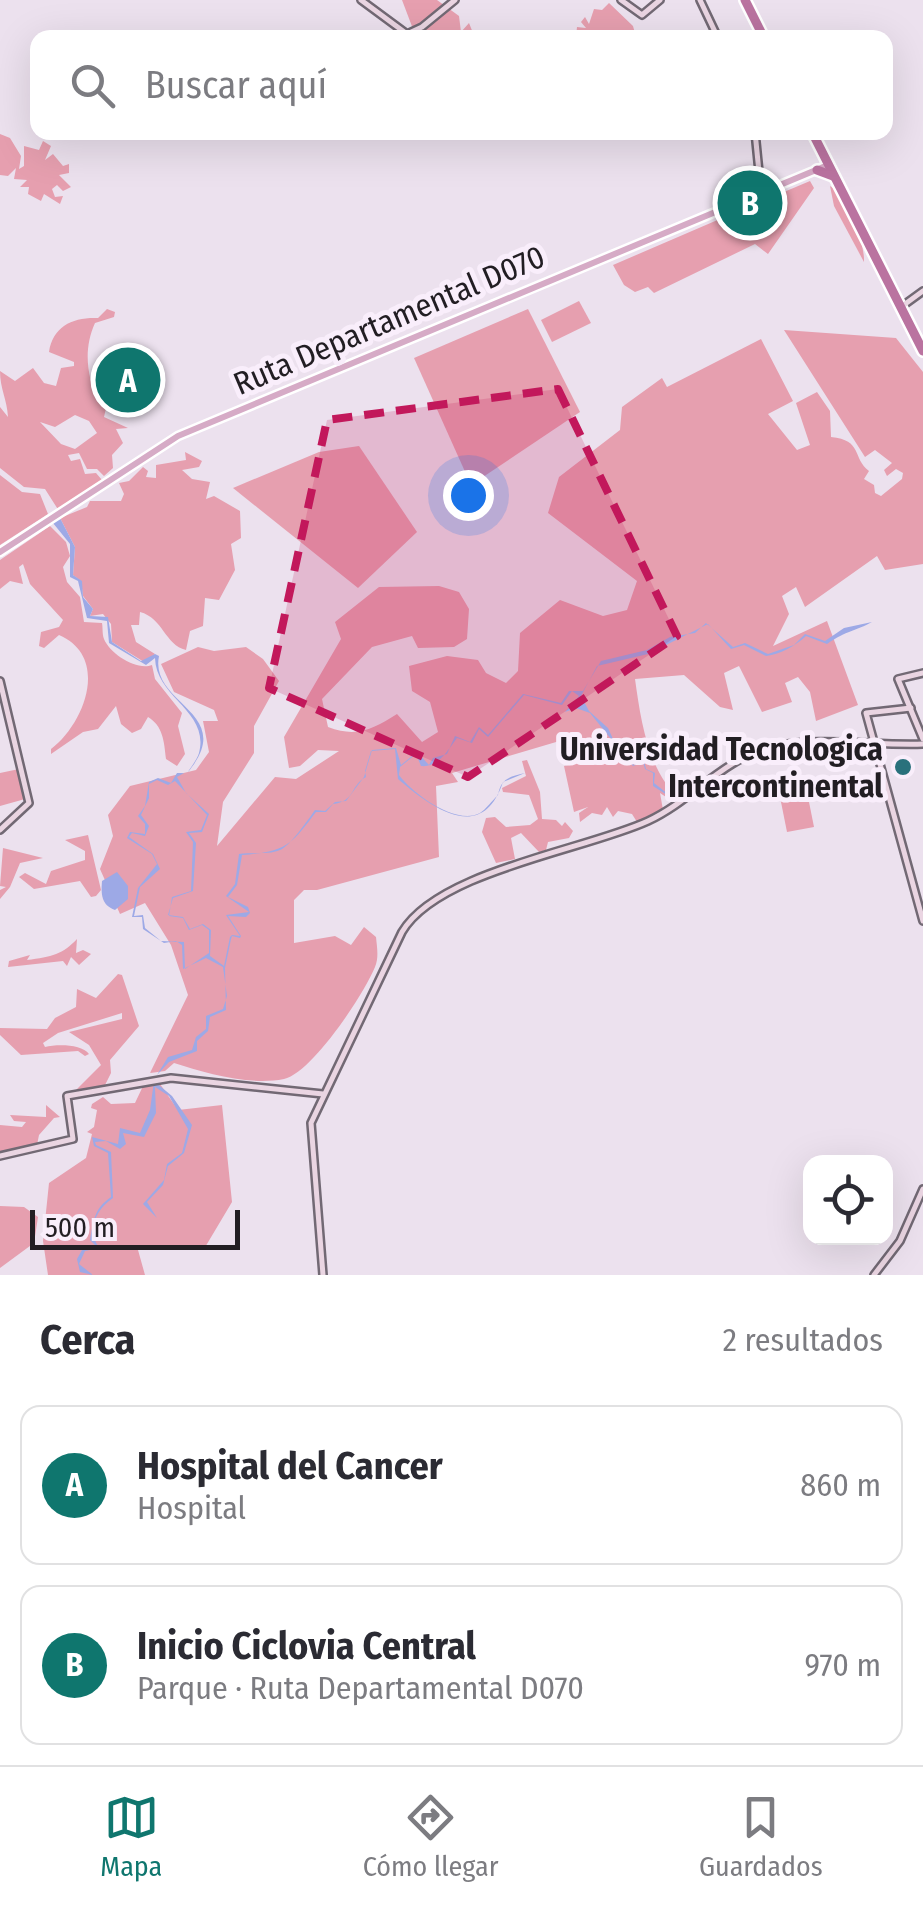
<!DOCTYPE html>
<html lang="es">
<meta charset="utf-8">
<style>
body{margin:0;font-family:"Fira Sans Condensed",sans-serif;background:#f2f2f3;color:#2b2b33}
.controls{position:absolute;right:30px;bottom:30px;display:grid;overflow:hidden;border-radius:20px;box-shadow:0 10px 40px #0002}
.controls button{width:90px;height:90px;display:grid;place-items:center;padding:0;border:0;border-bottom:2px solid #e1e1e2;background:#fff;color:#2b2b33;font:50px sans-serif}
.scale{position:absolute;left:30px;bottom:25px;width:210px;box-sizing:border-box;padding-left:10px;border:5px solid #221e23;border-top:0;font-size:28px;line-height:35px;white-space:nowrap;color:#221e23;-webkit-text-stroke:8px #f9eefb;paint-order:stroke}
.you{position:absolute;left:468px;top:495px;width:35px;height:35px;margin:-25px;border:8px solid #fff;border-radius:50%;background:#1a73e8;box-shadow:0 0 0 15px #1a73e833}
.badge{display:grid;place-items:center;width:65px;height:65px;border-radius:50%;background:#0f766e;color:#fff;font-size:32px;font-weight:700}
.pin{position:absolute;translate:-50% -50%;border:5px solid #fff;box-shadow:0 2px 10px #0006}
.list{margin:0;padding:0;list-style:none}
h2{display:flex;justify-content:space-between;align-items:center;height:130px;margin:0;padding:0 40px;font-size:42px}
h2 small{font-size:32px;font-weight:400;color:#7c7c81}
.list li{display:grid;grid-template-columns:65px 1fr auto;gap:30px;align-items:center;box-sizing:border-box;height:160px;margin:0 20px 20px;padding:0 20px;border:2px solid #e1e1e2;border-radius:20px}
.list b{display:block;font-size:38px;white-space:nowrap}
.list p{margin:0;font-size:32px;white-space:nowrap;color:#7c7c81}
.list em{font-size:32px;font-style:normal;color:#7c7c81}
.icon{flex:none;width:55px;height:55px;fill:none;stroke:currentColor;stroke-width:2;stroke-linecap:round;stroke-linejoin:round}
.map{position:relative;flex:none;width:923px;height:1275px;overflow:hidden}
.search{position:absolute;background:#fff;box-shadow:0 10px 40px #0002;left:30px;right:30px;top:30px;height:110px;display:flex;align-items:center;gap:25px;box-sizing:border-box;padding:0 35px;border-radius:20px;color:#7c7c81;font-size:38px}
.sheet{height:490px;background:#fff}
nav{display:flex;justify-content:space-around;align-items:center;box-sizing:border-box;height:140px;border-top:2px solid #e1e1e2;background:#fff;font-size:28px;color:#7c7c81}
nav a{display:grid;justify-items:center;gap:5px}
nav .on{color:#0f766e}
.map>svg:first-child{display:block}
</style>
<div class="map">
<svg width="923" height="1275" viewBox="0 0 923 1275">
<rect width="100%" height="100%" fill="#ece1ee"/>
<!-- green -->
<g fill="#e69faf" fill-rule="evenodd">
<polygon points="402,0 437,0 459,16 461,32 469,23 473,33 462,37 428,37 425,30 416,37"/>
<polygon points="609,3 633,26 636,37 629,31 622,37 576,37 577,27 586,28 581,22 585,17 589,24 594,9 602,10"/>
<polygon points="0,134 10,138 21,156 19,169 24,166 24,146 39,150 43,141 51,146 45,160 53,154 63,166 69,164 69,173 59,175 71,187 63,191 57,185 52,189 55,197 63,196 60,204 44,194 41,201 28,194 29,187 20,187 27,180 14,179 16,168 8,176 0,175"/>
<polygon points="810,181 814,188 768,254 755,244 654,293 648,287 635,292 624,285 613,265 750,206 749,204 520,296 751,200 753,205"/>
<path d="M830 186C847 195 865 243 864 262L834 206Z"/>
<polygon points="579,301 591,323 552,342 541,320"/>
<path d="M107 309 115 312 114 317 95 323C83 350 87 375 98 402L107 404 104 417 128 428 116 429 123 443 112 455 113 468 104 476 97 469H87L79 453 68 455 71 461 80 459 85 474 96 473 102 480 59 511 45 489 24 487 0 468V407L8 417C7 399 0 389 0 371L15 381 33 368 44 383 56 386 61 368 74 366V362L49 352C53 326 73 317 98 318ZM75 415 89 421 97 433 75 449 61 444 40 422 55 427Z"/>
<polygon points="528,309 580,412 471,485 414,358"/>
<path d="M784 330 896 338 923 372V564L885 570 877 556 805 607 796 587 782 596 789 614 773 646 827 621 858 705 816 721 810 692 798 677 785 683 792 702 762 712 739 666 724 673 733 710 720 707 684 675 635 679C641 722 648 770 680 800L675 803 660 793 663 810 637 822 632 814 618 811 613 817 607 807 602 815 592 813 580 822 579 813 588 807 574 812 564 766 579 763 573 737 452 773 458 782 436 786 439 857 317 890H304L294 900V943L335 936 351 945 364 927 376 937C377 947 379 958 375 967 364 994 312 1073 284 1079 249 1086 205 1073 174 1063L165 1071 150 1073 188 995 171 945 145 903 120 914 100 869 113 836 108 815 130 786 196 770 209 752 203 721H218L214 710 174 692 161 664 198 647 214 651 246 647 263 659 279 681 254 726V753L223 802 217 846 275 777 296 779 339 751 318 750 300 766 289 768 284 737 341 639 335 622 379 587 439 586 459 592 469 609 467 639 454 647 418 648 412 636 372 647 322 699 328 727C357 738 373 729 397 714L422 742 438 732 430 702 412 691 409 666 447 656 478 660 486 673 506 683 518 671 520 633 560 600 603 616 627 610 637 581 548 513 559 477 620 430 622 407 662 378 667 387 761 339 793 401 768 414 797 450 810 445 796 403 817 392 830 411 831 437C863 440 852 458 869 471L864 479 874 485 875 493 881 496 902 479 903 473 896 469 887 476 884 470 892 463 875 450 865 457Z"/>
<polygon points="359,446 417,532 358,588 233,488 319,452"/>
<path d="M185 452 202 461 199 467 182 470 192 479 210 482 206 499 214 496 240 511 241 538 231 544 235 570 219 600 205 598 203 626 190 631 186 650C165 645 163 618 140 612L139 625H131L136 642 155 654 144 662 112 642 111 624 103 614 90 616 93 609 83 596 81 581 73 575 75 547 60 518 87 507 90 501H121L124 494 119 483 129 481 143 467 148 471 146 477 156 478V465L186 460Z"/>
<polygon points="0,475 22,492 40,494 48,514 0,545"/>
<path d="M50 526 66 542 70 556 63 567 67 582 80 597 84 622 102 623C103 628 102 634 104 639 110 654 137 671 152 665L155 679 182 713 178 726 185 754 177 766 166 759C164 741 163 726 148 717L141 729 132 733 121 724 116 706 98 729 83 732 51 754V749C85 723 110 657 59 635L44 648 39 646 41 632 59 627 63 620 30 584 23 564 19 567 23 584 10 581 0 589V560Z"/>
<polygon points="527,760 540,792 542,819 556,820 562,826 565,822 573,831 569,838 548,842 546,850 539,852 521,833 511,838 515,859 496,863 482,832 486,818 495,817 506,827 530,825 538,819 529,795 503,792 502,788 526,776 522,761"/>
<polygon points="19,769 25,799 0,806 0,773"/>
<polygon points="806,787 814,827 787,832 779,792"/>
<polygon points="88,835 101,890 96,896 91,897 80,881 34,889 19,877 25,873 46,884 51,871 85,860 85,851 65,840"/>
<polygon points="3,848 43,858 20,863 10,887 0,899 0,890 6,887 0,886"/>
<path d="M77 939 76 953 83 950 91 954 79 965 71 957 67 966 63 961 8 967 9 961 30 955 27 960C52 957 63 954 77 939Z"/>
<path d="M118 974 122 975 139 1026 110 1060 111 1073 105 1085 72 1094 101 1065 89 1045 69 1032 122 1019V1013L58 1033 43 1043 45 1047C57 1044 82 1044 89 1054L85 1056 78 1051 21 1055 0 1035V1028L47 1029 55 1018 76 1007 77 989 96 998Z"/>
<polygon points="158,1081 178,1110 222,1105 232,1202 204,1249 138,1250 145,1275 48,1275 43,1241 49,1183 86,1158 92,1134 87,1132 94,1127 97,1110 91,1108 92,1104 103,1097 111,1104 135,1103 144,1084"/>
<polygon points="46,1105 60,1117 54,1118 39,1135 37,1145 0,1154 0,1125 22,1127 26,1122 14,1121 10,1115 46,1117"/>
<polygon points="0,1206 24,1207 38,1217 34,1243 0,1268"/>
</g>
<!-- water -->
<g fill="#9da9e6" fill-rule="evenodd">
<path d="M60 518 75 547 73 575 82 581 83 597 93 609 90 616 108 617 112 642 141 661 155 654 159 656C149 705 238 712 188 772 190 768 197 760 199 753 210 711 156 698 155 658L146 665 109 643 107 621 87 618 78 581 70 577V544L53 523Z"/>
<path d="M872 622C856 631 847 630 827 644L806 636C795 646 781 654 766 656L744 645 731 649 708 624 648 654 597 666 581 696 589 711 608 728 618 750 634 765 640 760 644 761 646 769 655 773 654 783 678 802 653 786V773L645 769 643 762 633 766 590 713 576 708 565 712 579 696 572 691 562 705 524 695 488 737 479 729 472 743 457 738C448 750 438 768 421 766L416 754 400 767 399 775C412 793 456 826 480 813 485 810 493 800 498 795 501 779 508 777 525 773L503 782C482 845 432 808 398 779L395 749 371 751 365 771 366 777C351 784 355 802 333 804L326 812H316C291 845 286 852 242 855L237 885 228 897 248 907 250 913 246 917 228 916 241 936 240 938 232 936 231 939 225 968 226 1010 210 1017 208 1031 197 1041V1051L169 1062 157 1075 168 1057 192 1050 196 1037 206 1029V1016L223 1009 227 996 223 967 206 958 183 969 182 945 176 941 164 943 143 929 142 917H132L138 888 157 864 152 854 127 838 130 832 145 834V824L138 816 145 806 149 782 158 778 171 783 177 773H184L177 777 186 793 209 814 202 832 189 833 196 843 193 891 173 898 168 915 183 917 190 929 203 924 211 930 210 956 224 966 230 937 232 935 240 936 226 915 249 912 226 896 235 884 239 854C251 852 269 855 280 850 289 847 308 820 315 810L325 811 335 802 346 801 364 777 372 750 396 748 401 765 417 752 429 765 433 758 447 754 455 736 470 742 479 727 488 735 523 694 561 703 569 691H583L601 661 647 650 670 637 695 633 706 623 733 647 745 643 768 654 794 645 805 634 825 641 844 628ZM157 780 168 785 175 781 207 815 201 830 186 832 193 842 191 891 172 897 169 916 183 918 189 930 202 925 209 930V953L185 969 184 942 161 941 145 928 143 915 134 916 140 887 160 869 153 854 129 837 132 833 145 836 149 826 141 815 149 798V784Z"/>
<path d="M117 872 128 886V899L115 910C101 905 101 894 102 881Z"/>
<path d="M154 1081 172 1096 192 1125 184 1153 168 1166 163 1185 147 1202 157 1218 143 1204 164 1180 167 1164 182 1153 188 1129 169 1096 155 1087 156 1113 144 1137 123 1133 126 1144 120 1149 106 1141 95 1142 96 1145 111 1152 113 1198C95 1210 87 1230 99 1248L85 1251 79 1264 93 1275 80 1272 77 1259 82 1250 97 1247 90 1240C94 1219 94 1209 111 1197L108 1153 94 1146 92 1137 118 1144 120 1128 140 1133 150 1110Z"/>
</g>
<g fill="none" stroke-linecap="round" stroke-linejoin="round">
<!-- secondary casing -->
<g stroke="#726974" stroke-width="10">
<g id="secondary">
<polyline points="361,0 407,34 422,27 455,0"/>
<polyline points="621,0 642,15 660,0"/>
<polyline points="700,0 718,38"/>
<polyline points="755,132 761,192"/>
<polyline points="901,307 923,291"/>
<polyline points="923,673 898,679 923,739"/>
<polyline points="0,681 29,803 0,830"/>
<polyline points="911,708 866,713 923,921"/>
<polyline points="0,1156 73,1139 67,1096 171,1078 323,1094"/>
<path d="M323 1275 311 1123 402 932C438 871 585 850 648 821 693 800 721 760 771 747 818 736 875 746 923 744"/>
<polyline points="874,1275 900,1241 923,1189"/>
</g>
</g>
<!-- primary casing -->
<g stroke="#fff" stroke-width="11">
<polyline id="primary" points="0,552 178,436 828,165"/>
</g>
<!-- highway casing -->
<g stroke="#fff" stroke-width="14">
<g id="highway">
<polyline points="745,0 764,38"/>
<polyline points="812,132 923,351"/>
<polyline points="817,170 833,176"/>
</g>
</g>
<!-- secondary -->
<use href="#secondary" stroke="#ead5e2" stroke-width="5"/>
<!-- primary -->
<use href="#primary" stroke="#d6abc6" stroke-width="6"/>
<!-- highway -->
<use href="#highway" stroke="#ba73a0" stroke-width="9"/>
</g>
<!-- marked area -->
<path fill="#c2185b" fill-opacity="0.2" stroke="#c2185b" stroke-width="8" stroke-dasharray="20 12" stroke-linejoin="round" d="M558 389 677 636 468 777 269 688 327 420Z"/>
<!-- markers -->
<circle fill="#29717c" stroke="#f9eefb" stroke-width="4" cx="903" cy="767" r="10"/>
<g text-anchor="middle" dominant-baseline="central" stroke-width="10" stroke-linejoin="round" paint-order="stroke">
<!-- street labels -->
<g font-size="32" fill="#221e23" stroke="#f9eefb">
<text transform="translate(389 320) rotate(-23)">Ruta Departamental D070</text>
</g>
<!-- poi labels -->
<g font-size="32" font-weight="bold" fill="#221e23" stroke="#f9eefb" text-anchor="end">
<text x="883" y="749">Universidad Tecnologica<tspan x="883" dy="37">Intercontinental</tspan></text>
</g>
</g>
</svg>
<div class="controls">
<button><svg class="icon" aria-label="locate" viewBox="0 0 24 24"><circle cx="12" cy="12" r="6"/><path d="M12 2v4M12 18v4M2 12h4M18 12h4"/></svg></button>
</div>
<div class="scale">500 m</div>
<div class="you"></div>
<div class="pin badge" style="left:128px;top:380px">A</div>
<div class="pin badge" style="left:750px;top:203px">B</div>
<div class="search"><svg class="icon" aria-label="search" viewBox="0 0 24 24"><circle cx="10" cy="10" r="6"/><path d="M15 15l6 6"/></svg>Buscar aquí</div>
</div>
<section class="sheet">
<h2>Cerca<small>2 resultados</small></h2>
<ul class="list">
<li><span class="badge">A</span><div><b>Hospital del Cancer</b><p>Hospital</p></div><em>860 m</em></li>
<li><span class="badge">B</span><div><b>Inicio Ciclovia Central</b><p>Parque · Ruta Departamental D070</p></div><em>970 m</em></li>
</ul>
</section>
<nav>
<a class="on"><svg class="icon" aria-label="map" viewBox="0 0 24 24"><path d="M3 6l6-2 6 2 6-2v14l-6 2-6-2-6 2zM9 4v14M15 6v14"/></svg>Mapa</a>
<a><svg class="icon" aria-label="directions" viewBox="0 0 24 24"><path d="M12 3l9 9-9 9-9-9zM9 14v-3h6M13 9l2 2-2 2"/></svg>Cómo llegar</a>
<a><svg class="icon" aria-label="saved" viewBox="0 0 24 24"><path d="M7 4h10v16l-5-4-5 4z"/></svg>Guardados</a>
</nav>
